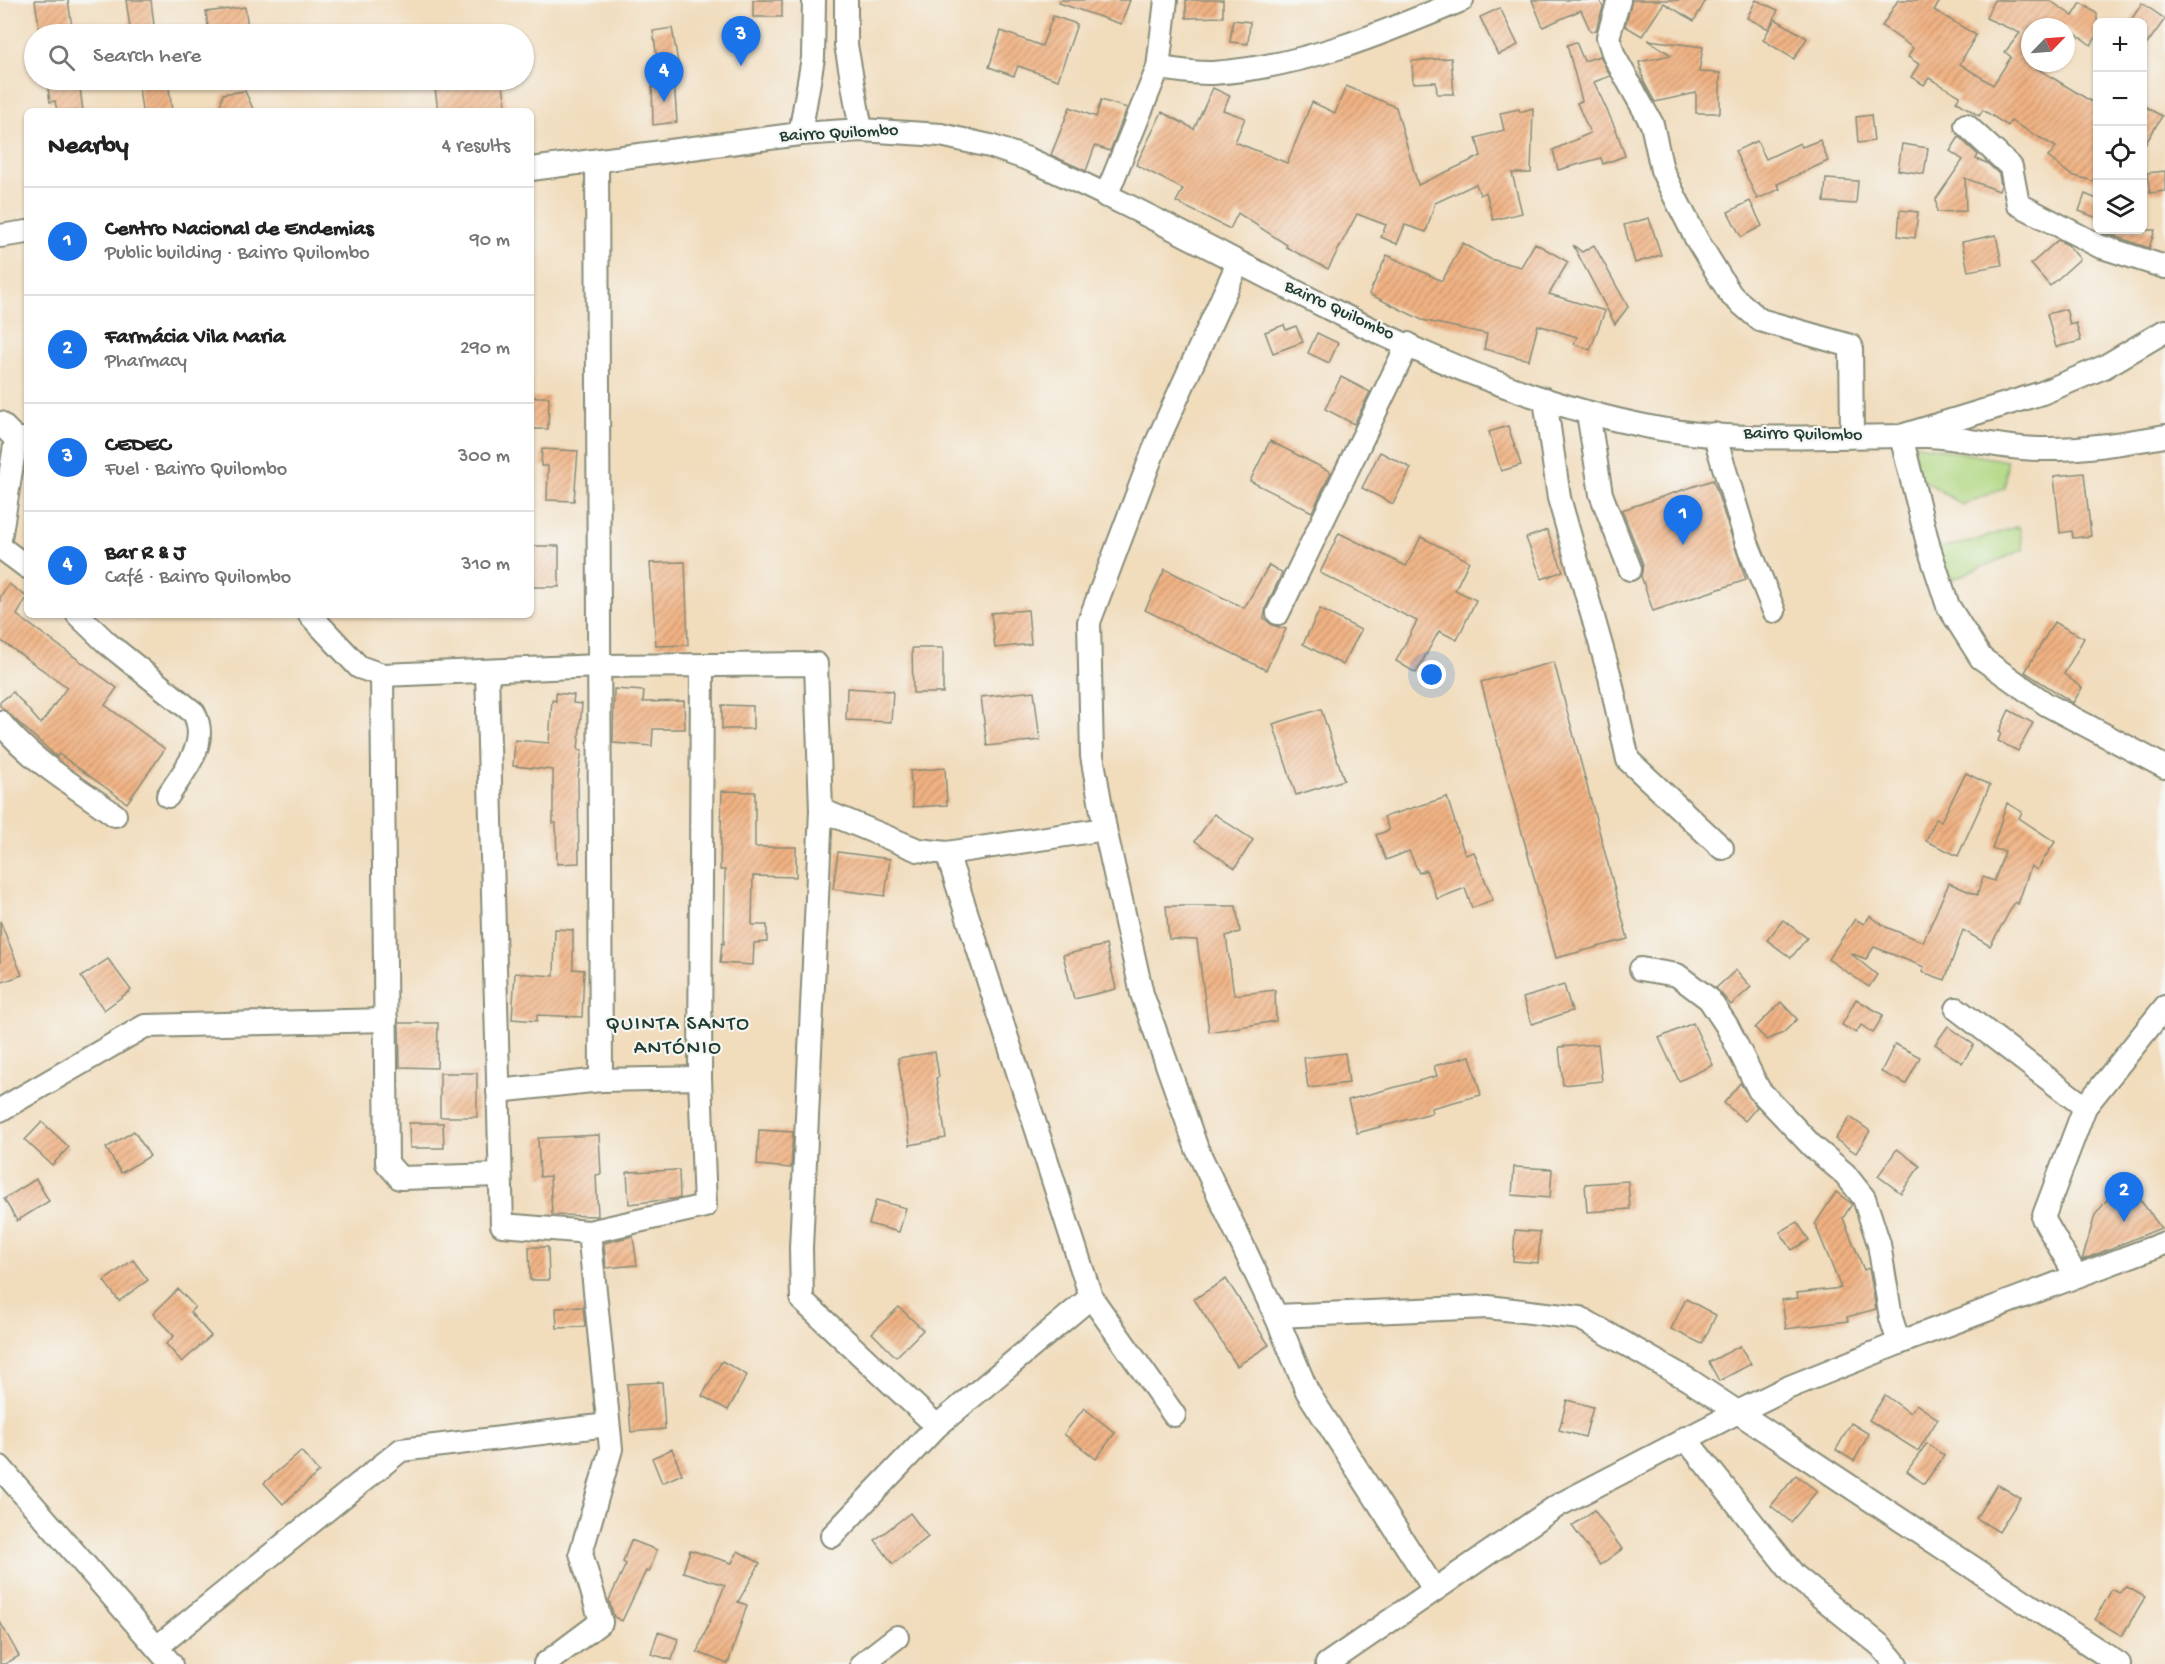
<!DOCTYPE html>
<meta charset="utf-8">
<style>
body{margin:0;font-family:"Gochi Hand",sans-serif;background:#f6f6f6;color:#222}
.controls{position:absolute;right:18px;top:18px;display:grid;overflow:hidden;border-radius:9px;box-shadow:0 2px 4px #0004}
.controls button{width:54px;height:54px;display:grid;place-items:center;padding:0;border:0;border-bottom:2px solid #e0e0e0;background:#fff;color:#222;font:30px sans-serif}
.compass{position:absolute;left:2021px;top:18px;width:54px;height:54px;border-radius:50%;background:#fff;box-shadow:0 2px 4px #0004;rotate:65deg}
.you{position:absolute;left:1432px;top:675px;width:21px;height:21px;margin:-15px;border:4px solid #fff;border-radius:50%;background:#1a73e8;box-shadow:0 0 0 9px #1a73e833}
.badge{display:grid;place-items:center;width:39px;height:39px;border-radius:50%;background:#1a73e8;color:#fff;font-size:20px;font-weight:700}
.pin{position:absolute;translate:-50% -50px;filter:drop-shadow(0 2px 3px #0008)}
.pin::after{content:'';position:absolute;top:32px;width:21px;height:18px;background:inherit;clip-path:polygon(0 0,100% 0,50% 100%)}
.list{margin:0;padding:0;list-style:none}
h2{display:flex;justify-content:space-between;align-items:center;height:78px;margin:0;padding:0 24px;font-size:26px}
h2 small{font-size:20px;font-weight:400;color:#767676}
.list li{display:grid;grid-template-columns:39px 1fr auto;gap:18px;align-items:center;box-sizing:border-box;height:108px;padding:0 24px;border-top:2px solid #e0e0e0}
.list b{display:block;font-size:22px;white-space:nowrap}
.list p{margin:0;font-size:20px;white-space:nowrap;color:#767676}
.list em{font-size:20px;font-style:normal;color:#767676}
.icon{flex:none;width:33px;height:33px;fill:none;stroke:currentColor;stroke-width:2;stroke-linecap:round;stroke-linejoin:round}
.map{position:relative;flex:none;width:2165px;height:1664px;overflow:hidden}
.search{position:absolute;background:#fff;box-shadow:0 2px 4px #0004;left:24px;top:24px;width:510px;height:66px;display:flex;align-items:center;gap:15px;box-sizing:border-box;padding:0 21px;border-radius:33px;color:#767676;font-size:22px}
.panel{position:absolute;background:#fff;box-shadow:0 2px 4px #0004;left:24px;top:108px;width:510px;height:510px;border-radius:9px}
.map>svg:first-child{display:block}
</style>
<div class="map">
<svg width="2165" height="1664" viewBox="0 0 2165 1664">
<defs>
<pattern id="building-hatch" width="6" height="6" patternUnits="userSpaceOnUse" patternTransform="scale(1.5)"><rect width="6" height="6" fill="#f1b283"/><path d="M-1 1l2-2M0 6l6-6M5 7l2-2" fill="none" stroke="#c3926c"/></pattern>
</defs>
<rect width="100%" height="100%" fill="#f6f6f2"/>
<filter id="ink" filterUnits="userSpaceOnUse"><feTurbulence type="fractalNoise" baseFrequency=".0167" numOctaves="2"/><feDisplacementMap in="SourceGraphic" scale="12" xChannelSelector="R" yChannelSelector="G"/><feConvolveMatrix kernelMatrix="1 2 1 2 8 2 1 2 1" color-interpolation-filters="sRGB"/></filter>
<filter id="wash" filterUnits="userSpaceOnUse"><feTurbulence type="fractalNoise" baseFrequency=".008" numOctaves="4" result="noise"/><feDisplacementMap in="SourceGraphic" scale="24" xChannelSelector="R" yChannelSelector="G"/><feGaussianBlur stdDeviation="1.35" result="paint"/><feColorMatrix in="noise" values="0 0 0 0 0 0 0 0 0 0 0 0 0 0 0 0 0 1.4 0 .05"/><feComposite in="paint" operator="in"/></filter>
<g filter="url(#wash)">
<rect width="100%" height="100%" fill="#f1dcbc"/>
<!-- green -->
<g fill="#b1d882" stroke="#688a5b" stroke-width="1.5">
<polygon points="1913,444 2007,461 2005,488 1962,505 1918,476"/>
<polygon points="2019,526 2023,550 1950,580 1937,548 1966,543"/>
</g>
<g id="blocks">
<!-- building -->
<g fill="url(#building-hatch)">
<polygon points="35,0 68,0 73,34 40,34"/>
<polygon points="126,0 151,0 155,34 131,34"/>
<rect x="753" y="0" width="29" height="17"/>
<polygon points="1060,0 1130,0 1121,24 1059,3"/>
<polygon points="1186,0 1223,0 1223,17 1186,18"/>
<polygon points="1532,0 1603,0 1600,1 1603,7 1596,30 1591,32 1581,10 1543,27"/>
<polygon points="1632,0 1706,0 1694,21 1664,3 1642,36 1625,26"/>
<polygon points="1756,0 1778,10 1769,29 1747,18"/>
<polygon points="1898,0 1941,0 1934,10 1976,35 1960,64 1993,85 2011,57 2005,52 2020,33 1986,18 1994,0 2049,0 2073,16 2081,3 2097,14 2097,36 2091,45 2066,27 2030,27 2030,64 2097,105 2097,182 2071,175 2048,157 2056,147 2011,121 2008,126 1983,110 1979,116 1956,101 1960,96 1929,78 1924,85 1911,77 1919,64 1908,57 1913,48 1882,26"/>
<polygon points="2142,3 2165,19 2142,51 2142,22 2130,22"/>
<polygon points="245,7 249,34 209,34 206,12"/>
<polygon points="1500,8 1518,45 1498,55 1480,17"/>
<polygon points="1053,16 1077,24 1058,80 1018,66 1014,76 989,67 1001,31 1042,46"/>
<polygon points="1775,19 1807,38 1794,59 1763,40"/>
<polygon points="1233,20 1250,22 1248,44 1230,42"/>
<polygon points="672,28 679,68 659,71 653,31"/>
<polygon points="1648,40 1703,47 1699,72 1720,73 1720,113 1696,113 1696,93 1655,102 1644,82 1639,62 1671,55"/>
<polygon points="1576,42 1584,61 1600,56 1610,76 1594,82 1617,132 1625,156 1603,164 1601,158 1558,170 1553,150 1590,133 1577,103 1582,101 1567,45"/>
<polygon points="1451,58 1454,94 1437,94 1436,82 1413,83 1412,61"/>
<polygon points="47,80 79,80 83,111 57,111 55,101 50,102"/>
<polygon points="138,80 168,80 172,111 142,111"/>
<polygon points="502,80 507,111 438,111 435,89"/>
<polygon points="674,80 677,122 653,125 652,81"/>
<polygon points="1346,86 1396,107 1418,185 1481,156 1476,138 1504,130 1500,113 1519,109 1520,112 1533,108 1531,173 1512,173 1522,213 1493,220 1486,192 1480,195 1476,184 1435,203 1426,232 1405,225 1397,244 1381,237 1386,225 1357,214 1328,269 1286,247 1287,245 1238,213 1230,229 1176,202 1183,189 1136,165 1162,112 1194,129 1213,88 1230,96 1223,110 1245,118 1235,142 1287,163 1312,102 1335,113"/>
<polygon points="245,91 254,111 219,111 223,94"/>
<polygon points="1101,100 1127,108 1110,151 1095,146 1086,171 1051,155 1070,107 1096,117"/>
<polygon points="2142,105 2162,116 2142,150"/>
<polygon points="1871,115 1874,141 1858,143 1856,117"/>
<polygon points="1959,137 1978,155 1976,159 1987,163 1999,174 2001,186 1999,191 1965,178 1966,211 1937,212 1936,199 1963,160 1950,151"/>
<polygon points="1820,140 1828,161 1777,184 1780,189 1757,199 1735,151 1757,141 1766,159 1800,143 1802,147"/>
<polygon points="1902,144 1928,148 1924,174 1898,170"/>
<polygon points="2165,171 2165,191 2150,193 2147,173"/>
<polygon points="1826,179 1858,181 1856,204 1824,202"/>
<polygon points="2085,194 2097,199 2097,218 2079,211"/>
<polygon points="1750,201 1762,226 1741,237 1728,212"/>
<polygon points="1900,210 1918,212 1915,238 1898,236"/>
<polygon points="1649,218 1661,255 1635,263 1624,225"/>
<polygon points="2097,230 2155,230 2149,248"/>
<polygon points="1996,235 2002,265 1968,271 1962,242"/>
<polygon points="2058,240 2068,245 2080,259 2050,286 2031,264"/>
<polygon points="1463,243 1490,259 1521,267 1535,243 1568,262 1549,294 1605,311 1590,350 1574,344 1577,337 1538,325 1529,360 1484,349 1487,334 1422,320 1369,294 1387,255 1442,281"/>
<polygon points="1573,245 1582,252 1594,245 1628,307 1615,324"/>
<polygon points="2066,309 2070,325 2076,323 2081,341 2056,347 2047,314"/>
<polygon points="1284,325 1286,330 1296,326 1303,342 1273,353 1265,332"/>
<polygon points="1317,333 1338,343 1329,363 1308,353"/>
<polygon points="1341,377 1370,392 1354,424 1325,409"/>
<polygon points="531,397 549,397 548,429 531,429"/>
<polygon points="1508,426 1521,465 1501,471 1489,432"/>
<polygon points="1270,441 1331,472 1312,512 1250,481"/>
<polygon points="542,449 578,451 574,501 547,500 548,466 541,466"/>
<polygon points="1380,452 1411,468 1393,504 1362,488"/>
<polygon points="2084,473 2091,536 2073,538 2072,531 2060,533 2054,476"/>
<polygon points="1713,480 1746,580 1653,611 1641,576 1643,564 1622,510"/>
<polygon points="1547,530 1563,571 1542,579 1526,538"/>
<polygon points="1339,533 1406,566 1421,537 1469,561 1455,590 1476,600 1457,640 1439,631 1416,673 1396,661 1417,621 1320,573"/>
<rect x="533" y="546" width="26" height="41"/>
<polygon points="685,562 688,645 656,646 650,563"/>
<polygon points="1269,565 1282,573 1266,607 1264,618 1272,625 1286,629 1266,670 1145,610 1165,569 1244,608"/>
<polygon points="9,584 27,597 17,615 117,688 105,705 165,749 127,803 59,754 57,757 0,706 0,702 13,692 41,724 67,687 0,640 0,597"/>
<polygon points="1320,609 1361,630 1343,665 1303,644"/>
<polygon points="1028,610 1031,644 995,648 991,613"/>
<polygon points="2054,622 2084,638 2064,674 2082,688 2073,703 2025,672"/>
<polygon points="912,648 943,648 943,693 913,693"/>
<polygon points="1554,662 1628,939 1556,958 1481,682"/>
<polygon points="847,688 893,691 891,722 846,720"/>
<polygon points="614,689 644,691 643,702 684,701 685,729 653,729 652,746 613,743"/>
<polygon points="1034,691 1040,740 987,746 981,697"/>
<polygon points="556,693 574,695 573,703 582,704 578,750 582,750 578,777 579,863 557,864 556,823 553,823 553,770 513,766 515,740 549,743 552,700 556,701"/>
<polygon points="722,705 753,706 753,729 722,729"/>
<polygon points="1321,709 1344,780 1296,795 1273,724"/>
<polygon points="2009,710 2033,723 2018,751 1998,741 2001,733 1999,732"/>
<polygon points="945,768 947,805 913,807 910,771"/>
<polygon points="1966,773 1990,785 1958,856 1926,841 1936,819 1941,821"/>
<polygon points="722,791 755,792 755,847 796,847 796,877 753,876 752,925 767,925 767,942 754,943 753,965 720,963 722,943 724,944 725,870 720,870"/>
<polygon points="1447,797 1465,855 1474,852 1493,900 1472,908 1465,888 1437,899 1426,870 1419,873 1409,851 1386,860 1376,835 1389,830 1384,817"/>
<polygon points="2007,803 2022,812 2019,818 2055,842 2037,870 2031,866 2018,904 2015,902 1990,946 1963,930 1945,980 1922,972 1924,967 1874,947 1866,959 1850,953 1877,975 1869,987 1828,959 1855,919 1864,924 1870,916 1886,927 1923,942 1949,883 1977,895 1983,877 1994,881 2005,851 1992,849"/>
<polygon points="1214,814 1253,840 1235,868 1195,841"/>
<polygon points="838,852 890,859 885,896 833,889"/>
<polygon points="1166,906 1236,906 1240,932 1226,936 1234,995 1275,990 1276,1021 1209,1032 1197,940 1169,939"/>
<polygon points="1783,920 1807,938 1791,958 1767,940"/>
<polygon points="0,921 22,975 0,983"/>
<polygon points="555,929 573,930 573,969 584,970 582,1017 537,1015 537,1021 512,1019 515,973 554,976"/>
<polygon points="1106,945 1116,989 1074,999 1063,955"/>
<polygon points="108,959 131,990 104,1010 81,977"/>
<polygon points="1736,970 1751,987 1731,1005 1716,988"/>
<polygon points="1564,985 1572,1011 1532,1024 1523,998"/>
<polygon points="1856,999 1883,1015 1873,1033 1861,1025 1856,1033 1842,1025"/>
<polygon points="1781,1002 1797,1019 1783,1033 1767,1040 1755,1028"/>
<polygon points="399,1023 438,1023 437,1068 400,1067"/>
<polygon points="1693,1023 1713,1065 1679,1081 1659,1038"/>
<polygon points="1948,1026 1974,1045 1962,1063 1935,1044"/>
<polygon points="1598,1044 1602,1081 1563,1085 1559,1047"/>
<polygon points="1895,1044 1920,1057 1906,1084 1881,1072"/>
<polygon points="935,1052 939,1077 936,1078 946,1138 910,1145 898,1058"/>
<polygon points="1345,1053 1349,1083 1308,1088 1304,1058"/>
<polygon points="1470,1056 1481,1095 1431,1108 1432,1113 1357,1133 1348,1100 1437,1076 1434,1066"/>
<rect x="440" y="1073" width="37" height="44"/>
<polygon points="1740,1083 1757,1107 1745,1121 1724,1103"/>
<polygon points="1850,1117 1870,1131 1856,1153 1835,1139"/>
<polygon points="42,1122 69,1147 52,1165 25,1140"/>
<polygon points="409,1123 443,1123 444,1148 410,1148"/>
<polygon points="759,1130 793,1132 791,1168 757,1165"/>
<polygon points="134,1131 150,1156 121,1173 106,1148"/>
<polygon points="599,1135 601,1174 596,1175 598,1216 552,1215 550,1176 540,1177 538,1138"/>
<polygon points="1897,1149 1920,1166 1901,1193 1878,1176"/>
<polygon points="1514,1167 1552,1169 1550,1198 1512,1195"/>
<polygon points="679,1170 680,1198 629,1204 627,1172"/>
<polygon points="2124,1178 2161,1228 2082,1260 2095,1215"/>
<polygon points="36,1179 49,1201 17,1221 4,1199"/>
<polygon points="1628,1181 1630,1209 1587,1212 1585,1184"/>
<polygon points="1836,1192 1852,1204 1843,1218 1864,1270 1869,1268 1876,1309 1847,1317 1848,1321 1786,1329 1782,1300 1798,1298 1797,1293 1841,1288 1815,1224"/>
<polygon points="876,1200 906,1208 899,1232 869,1224"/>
<polygon points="1797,1222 1809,1240 1792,1250 1780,1232"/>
<polygon points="1515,1230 1540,1232 1538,1263 1513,1261"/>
<polygon points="633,1236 637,1265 606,1268 604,1243"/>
<polygon points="529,1247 548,1247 549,1280 530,1280"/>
<polygon points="133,1260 148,1280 119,1301 104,1281"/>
<polygon points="1226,1279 1269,1345 1237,1366 1194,1299"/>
<polygon points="178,1289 195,1307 190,1312 211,1336 182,1362 166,1344 174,1336 153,1314"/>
<polygon points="1686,1299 1716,1315 1702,1344 1671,1329"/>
<polygon points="583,1307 585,1327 557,1328 556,1308"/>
<polygon points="899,1307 923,1330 896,1357 872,1333"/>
<polygon points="1740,1346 1751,1364 1719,1381 1709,1362"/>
<polygon points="722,1361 747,1375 728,1410 702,1396"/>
<polygon points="662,1382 665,1429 631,1432 627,1384"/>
<polygon points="1885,1395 1910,1413 1916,1404 1938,1419 1918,1451 1869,1420"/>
<polygon points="1567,1400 1593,1407 1585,1437 1559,1430"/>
<polygon points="1084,1408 1115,1433 1096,1459 1064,1434"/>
<polygon points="1851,1423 1869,1434 1854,1461 1836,1450"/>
<polygon points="1927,1443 1944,1456 1924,1484 1907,1471"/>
<polygon points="672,1449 682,1474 662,1483 652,1458"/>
<polygon points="301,1451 319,1472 283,1504 264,1483"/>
<polygon points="1796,1475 1817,1491 1791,1522 1771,1506"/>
<polygon points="1997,1484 2020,1498 1999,1532 1976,1518"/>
<polygon points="1594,1510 1622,1549 1600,1565 1572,1526"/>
<polygon points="910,1513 928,1537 893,1564 875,1540"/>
<polygon points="631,1540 657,1550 649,1572 646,1571 622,1621 614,1617 609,1600 626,1564 623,1562"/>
<polygon points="690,1550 732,1563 738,1551 760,1563 738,1602 747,1605 728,1664 697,1652 725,1585 683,1572"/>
<polygon points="2127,1587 2145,1597 2122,1636 2095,1620 2112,1589 2119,1593"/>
<polygon points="0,1622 19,1656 5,1664 0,1664"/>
<polygon points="658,1632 678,1639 672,1660 651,1654"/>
</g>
</g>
</g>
<g filter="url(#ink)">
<use href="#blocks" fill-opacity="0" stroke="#888c78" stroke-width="1.5"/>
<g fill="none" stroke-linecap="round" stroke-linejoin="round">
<!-- minor casing -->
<g stroke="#888c78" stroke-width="26">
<g id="minor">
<polyline points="846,0 846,45 861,130"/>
<polyline points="1619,0 1608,37 1614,56 1652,124 1662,170 1676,199 1697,240 1731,295 1760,320 1851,346 1852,436"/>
<path d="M1158 68C1176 70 1195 74 1213 73 1302 67 1382 34 1462 0"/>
<polyline points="1966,125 2011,167 2018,204 2099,246 2165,267"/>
<polyline points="800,134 813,58 814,0"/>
<polyline points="597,161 601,1080 700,1078"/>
<path d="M531 169 800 134 861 130 941 135 990 146 1028 159C1233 248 1428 384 1650 427 1736 444 1839 435 1926 436 1964 437 2001 449 2040 449 2082 450 2124 443 2165 436"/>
<polyline points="1106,196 1158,68 1166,0"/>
<polyline points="0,236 27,232"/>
<polyline points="1238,263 1157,442 1089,622 1092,756 1105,829 1142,994 1197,1149 1276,1316 1488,1307 1580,1318 1689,1380 2119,1664"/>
<polyline points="2165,331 2104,367 2042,393 1901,436 1929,548 1948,606 1981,658 2046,704 2165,767"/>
<polyline points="1545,399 1559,498 1610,677 1628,760 1722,848"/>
<polyline points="1588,413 1601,494 1630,569"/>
<polyline points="0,423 16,439 27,439"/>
<polyline points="1714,434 1747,543 1774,611"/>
<polyline points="0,539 16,439"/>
<polyline points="0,547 27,567"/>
<polyline points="1278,613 1408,344"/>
<path d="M78 615 107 643 194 713C210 744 184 770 168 796"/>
<polyline points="310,615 359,667 382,675 600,666 816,664 821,810 801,1248 802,1300 937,1426"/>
<polyline points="487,671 502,1225 589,1232 611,1449 581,1553 601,1622 545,1664"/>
<polyline points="382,675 387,1163 400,1178 500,1175"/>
<path d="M0 722C31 761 75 786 115 815"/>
<polyline points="821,810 918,850 947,853 1105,829"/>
<polyline points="1641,969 1677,975 1709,999 1727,1026 1759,1090 1812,1146 1845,1174 1864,1198 1879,1244 1891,1318 1899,1343"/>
<polyline points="1957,1009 2085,1107"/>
<polyline points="498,1091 601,1080"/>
<polyline points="0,1110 145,1026 386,1020"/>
<polyline points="589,1232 705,1206 700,1078 702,667"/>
<polyline points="2076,1276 2043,1218 2085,1107 2165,1007"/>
<polyline points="1091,1297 1174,1415"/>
<polyline points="1276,1316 1307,1391 1434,1589"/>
<polyline points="1685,1438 1794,1575 1881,1646 1896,1664"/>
<polyline points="0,1467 171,1664"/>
<polyline points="832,1536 937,1426 1091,1297 947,853"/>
<polyline points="157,1647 401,1450 608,1425"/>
<polyline points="862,1664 897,1637"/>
<polyline points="1327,1664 1557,1506 1738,1412 1787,1388 1899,1343 2165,1243"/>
</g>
</g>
<!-- minor -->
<use href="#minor" stroke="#fff" stroke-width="22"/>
</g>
</g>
<g text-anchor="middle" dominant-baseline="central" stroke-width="4.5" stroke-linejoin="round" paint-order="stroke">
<!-- street labels -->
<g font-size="18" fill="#1f3d34" stroke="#f6f6f2">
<text transform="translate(839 134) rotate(-3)">Bairro Quilombo</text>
<text transform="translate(1339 311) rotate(25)">Bairro Quilombo</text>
<text transform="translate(1803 435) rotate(1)">Bairro Quilombo</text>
</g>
<!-- quarter labels -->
<g font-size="21" letter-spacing="1.5" fill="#1f3d34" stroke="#f6f6f2">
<text x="678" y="1025">QUINTA SANTO<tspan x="678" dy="24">ANTÓNIO</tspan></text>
</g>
</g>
</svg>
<div class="controls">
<button>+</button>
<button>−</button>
<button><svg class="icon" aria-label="locate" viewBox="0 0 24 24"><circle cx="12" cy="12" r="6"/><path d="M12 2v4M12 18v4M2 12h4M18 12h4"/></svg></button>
<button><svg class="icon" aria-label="layers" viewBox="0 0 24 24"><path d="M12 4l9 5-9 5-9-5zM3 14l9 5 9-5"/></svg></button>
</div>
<svg class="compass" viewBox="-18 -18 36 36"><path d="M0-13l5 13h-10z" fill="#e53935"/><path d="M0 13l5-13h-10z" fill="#767676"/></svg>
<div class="you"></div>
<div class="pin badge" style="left:1683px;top:545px">1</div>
<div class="pin badge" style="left:2124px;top:1222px">2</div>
<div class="pin badge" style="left:741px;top:66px">3</div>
<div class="pin badge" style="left:664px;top:102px">4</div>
<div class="search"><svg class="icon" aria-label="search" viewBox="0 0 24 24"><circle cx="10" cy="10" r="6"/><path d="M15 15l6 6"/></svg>Search here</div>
<section class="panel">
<h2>Nearby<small>4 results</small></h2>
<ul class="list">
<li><span class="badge">1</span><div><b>Centro Nacional de Endemias</b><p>Public building · Bairro Quilombo</p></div><em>90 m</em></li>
<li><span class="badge">2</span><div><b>Farmácia Vila Maria</b><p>Pharmacy</p></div><em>290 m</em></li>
<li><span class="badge">3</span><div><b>CEDEC</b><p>Fuel · Bairro Quilombo</p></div><em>300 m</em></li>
<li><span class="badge">4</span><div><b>Bar R &amp; J</b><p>Café · Bairro Quilombo</p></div><em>310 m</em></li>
</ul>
</section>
</div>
